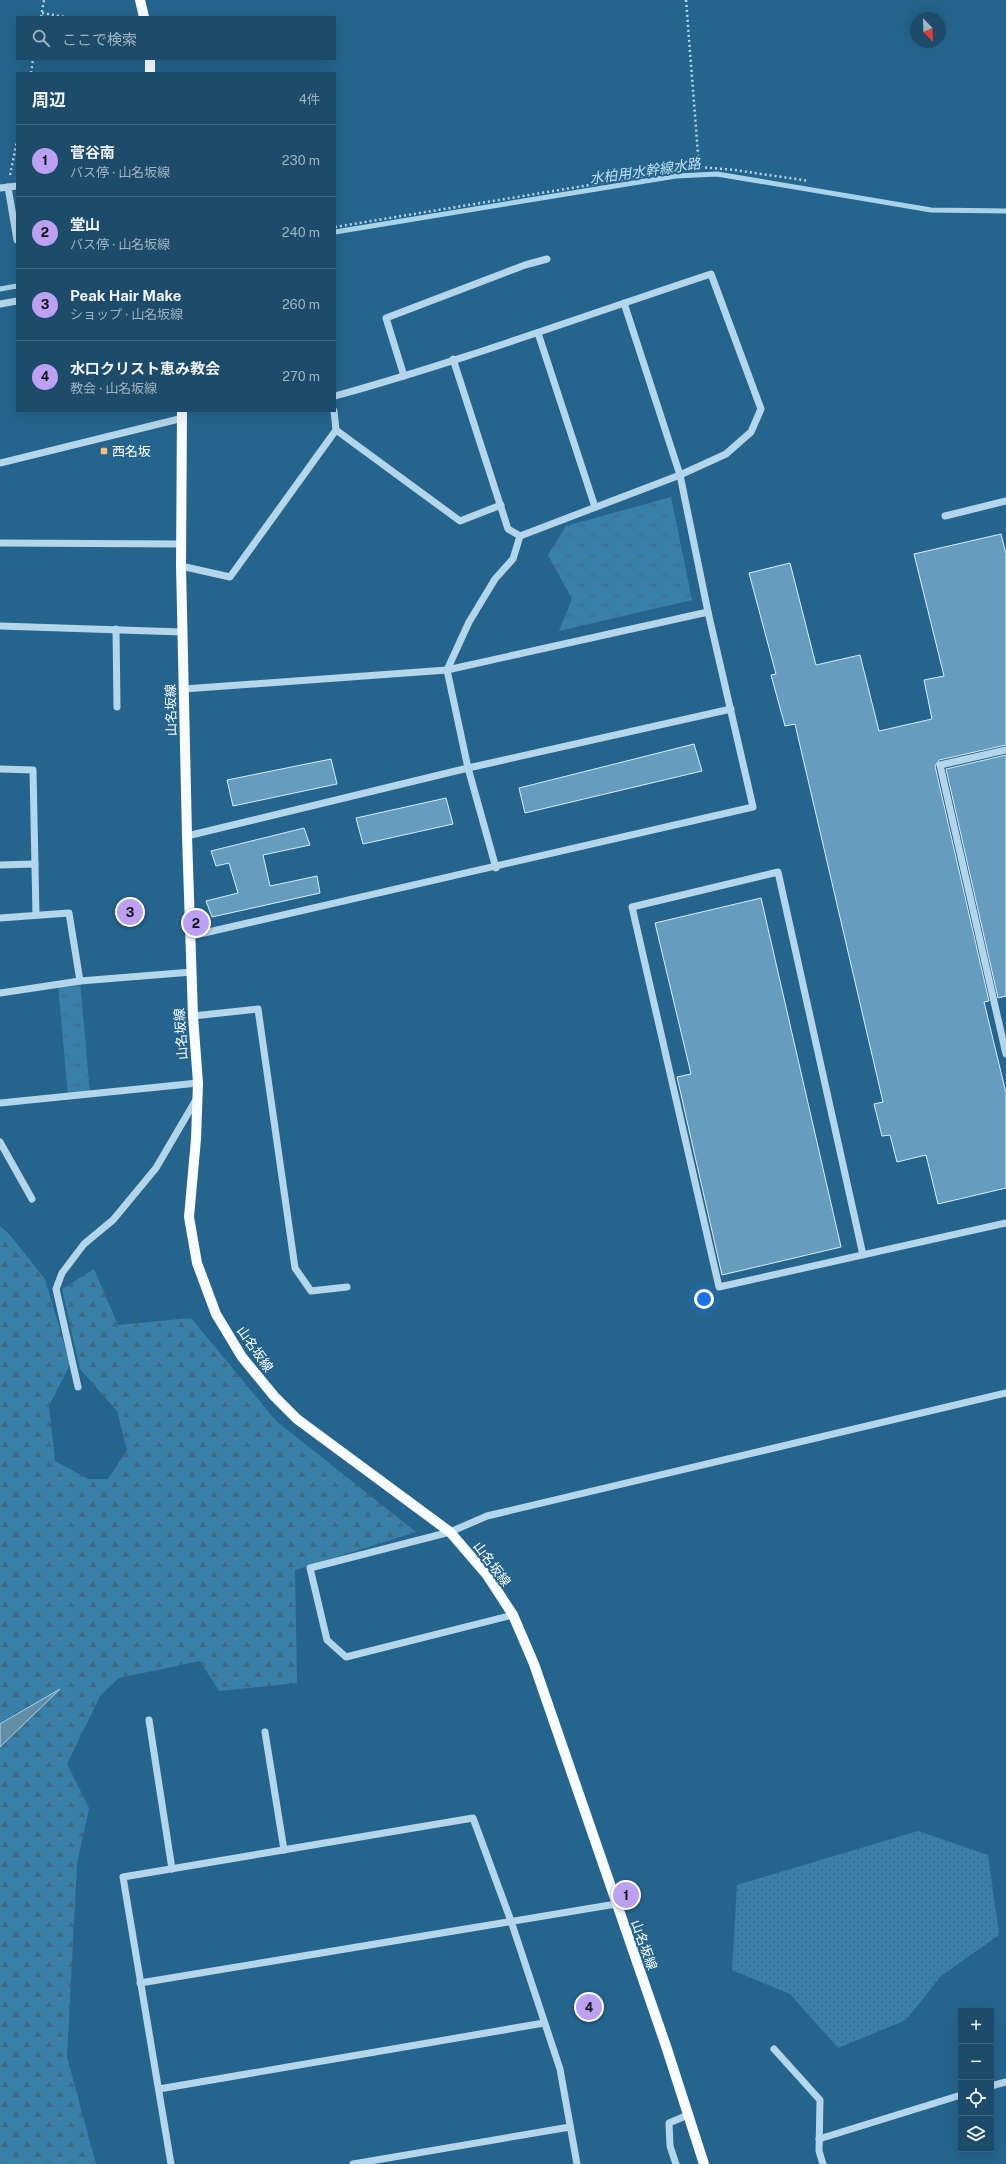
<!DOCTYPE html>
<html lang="ja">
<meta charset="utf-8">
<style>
body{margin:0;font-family:"Public Sans","Noto Sans JP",sans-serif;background:#295672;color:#f1f3f6}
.controls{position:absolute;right:12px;bottom:12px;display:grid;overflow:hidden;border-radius:0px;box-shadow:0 4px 16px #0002}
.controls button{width:36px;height:36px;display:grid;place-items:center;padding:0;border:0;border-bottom:1px solid #3a637e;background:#1c4c6a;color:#f1f3f6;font:20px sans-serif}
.compass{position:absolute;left:910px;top:12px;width:36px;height:36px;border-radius:50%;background:#1c4c6a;box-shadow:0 4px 16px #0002;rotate:157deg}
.you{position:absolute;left:704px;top:1299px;width:14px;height:14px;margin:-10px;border:3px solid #fff;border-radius:50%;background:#1a73e8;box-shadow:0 0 0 6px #1a73e833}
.badge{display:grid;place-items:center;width:26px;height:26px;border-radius:50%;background:#bca0f2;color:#111;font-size:13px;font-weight:700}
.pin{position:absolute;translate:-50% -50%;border:2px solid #fff;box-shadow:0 1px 4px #0006}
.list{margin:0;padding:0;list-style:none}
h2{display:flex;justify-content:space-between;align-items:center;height:52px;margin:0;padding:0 16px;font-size:17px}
h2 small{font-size:13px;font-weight:400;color:#a0b4c1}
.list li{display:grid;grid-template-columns:26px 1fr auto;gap:12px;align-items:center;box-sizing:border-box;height:72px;padding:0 16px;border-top:1px solid #3a637e}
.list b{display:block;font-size:15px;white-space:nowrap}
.list p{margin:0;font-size:13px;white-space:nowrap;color:#a0b4c1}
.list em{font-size:13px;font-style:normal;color:#a0b4c1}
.icon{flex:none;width:22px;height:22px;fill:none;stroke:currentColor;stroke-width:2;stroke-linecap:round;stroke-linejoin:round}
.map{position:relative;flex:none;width:1006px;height:2164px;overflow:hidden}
.search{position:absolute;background:#1c4c6a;box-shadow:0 4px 16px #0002;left:16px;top:16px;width:320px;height:44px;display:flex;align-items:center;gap:10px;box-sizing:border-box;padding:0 14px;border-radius:0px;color:#a0b4c1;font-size:15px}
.panel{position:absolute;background:#1c4c6a;box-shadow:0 4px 16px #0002;left:16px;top:72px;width:320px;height:340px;border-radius:0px}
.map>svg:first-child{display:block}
</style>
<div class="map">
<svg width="1006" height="2164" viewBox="0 0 1006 2164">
<defs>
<pattern id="grass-dots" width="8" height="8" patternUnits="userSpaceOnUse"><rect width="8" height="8" fill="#3980a9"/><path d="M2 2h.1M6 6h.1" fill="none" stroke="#42697f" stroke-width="1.8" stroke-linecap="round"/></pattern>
<pattern id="forest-firs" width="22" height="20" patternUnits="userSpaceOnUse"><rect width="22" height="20" fill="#3980a9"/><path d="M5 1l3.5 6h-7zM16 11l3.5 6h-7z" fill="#42697f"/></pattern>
<pattern id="park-tufts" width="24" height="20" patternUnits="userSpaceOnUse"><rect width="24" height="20" fill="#3980a9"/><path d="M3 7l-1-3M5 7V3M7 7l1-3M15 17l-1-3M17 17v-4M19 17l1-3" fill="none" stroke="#42697f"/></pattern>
</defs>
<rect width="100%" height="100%" fill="#25658d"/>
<!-- grass -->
<polygon fill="url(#grass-dots)" points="918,1831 988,1855 999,1935 941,1976 906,2020 838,2048 790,1994 732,1970 737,1885"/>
<!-- forest -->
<polygon fill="url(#forest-firs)" points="0,1226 10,1235 45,1279 70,1364 49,1406 55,1461 88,1479 108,1479 127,1450 117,1411 80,1369 62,1289 94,1269 118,1325 191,1318 276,1421 416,1532 295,1570 297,1683 219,1691 200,1661 119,1678 100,1696 67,1764 89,1808 77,1864 67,2057 96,2164 0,2164 0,1747 59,1690 0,1724"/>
<!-- park -->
<g fill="url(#park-tufts)">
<polygon points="671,497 692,600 559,631 572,599 548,555 566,526"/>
<polygon points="80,981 90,1094 68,1096 58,984"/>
</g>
<!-- water -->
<polygon fill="#638ca7" stroke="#a9d3eb" points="60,1689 0,1747 0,1724"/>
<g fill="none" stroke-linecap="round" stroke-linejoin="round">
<!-- stream -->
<g stroke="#a9d3eb" stroke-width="5">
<polyline points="335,232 676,176 717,174 931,210 1006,211"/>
<polyline points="0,289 17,286"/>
</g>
</g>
<!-- building -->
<g fill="#669dbe" stroke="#d9edf8">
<polygon points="1001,534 1006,554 1006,745 939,760 935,766 989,1001 984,1002 1006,1093 1006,1188 938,1204 926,1155 897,1162 890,1135 882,1136 874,1104 883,1102 795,724 785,726 771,675 776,674 749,573 790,563 816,665 860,655 879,731 932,719 924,680 944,676 914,554"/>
<polygon points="694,744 702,771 525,813 519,788"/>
<polygon points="1006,755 1006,996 998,998 946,769"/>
<polygon points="331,759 337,784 233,806 227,780"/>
<polygon points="446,798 453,824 363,844 356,818"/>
<polygon points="304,828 310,845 263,855 270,886 317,876 320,893 212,917 206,901 238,893 229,863 216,866 211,851"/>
<polygon points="761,898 841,1247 722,1275 677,1077 691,1074 655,923"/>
</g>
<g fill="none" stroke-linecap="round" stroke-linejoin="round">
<!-- path -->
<g stroke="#b4d6eb" stroke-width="2.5" stroke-dasharray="2 3" stroke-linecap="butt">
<polyline points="686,0 699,167"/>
<polyline points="42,13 65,17"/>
<polyline points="41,17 44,0"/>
<polyline points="31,73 33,59"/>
<polyline points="10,175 17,141"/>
<polyline points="335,227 699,167 735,170 809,181"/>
</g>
<!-- minor -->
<g stroke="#b4d6eb" stroke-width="7">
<polyline points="8,187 17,240"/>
<polyline points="0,188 17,186"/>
<polyline points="0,304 17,301"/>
<polyline points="538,333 595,507"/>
<polyline points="404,376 386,318 525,265 547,259"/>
<path d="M335 396C462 361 586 315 711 274L761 409 751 432 726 454 680 475 520 536 508 529 453 359"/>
<polyline points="334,411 336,430 460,521 501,505"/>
<polyline points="0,463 183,418"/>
<polyline points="945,516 1006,501"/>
<polyline points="0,543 182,544"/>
<polyline points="181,566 230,577 336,430"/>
<polyline points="0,626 182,632"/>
<polyline points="116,629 117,707"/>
<polyline points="184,689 447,670 708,612"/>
<polyline points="1006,750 940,765 1006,1054"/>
<polyline points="0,769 33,770 36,915"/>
<polyline points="187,836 468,768 731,709"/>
<polyline points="0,865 35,864"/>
<polyline points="496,868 468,768 447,670 469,622 495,579 513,559 520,536"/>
<polyline points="0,918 69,913 80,981"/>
<polyline points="191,936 753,807 708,612 680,475 624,303"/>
<polyline points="0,993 80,981 192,972"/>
<polyline points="193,1016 258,1009 295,1268 311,1291 347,1287"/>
<polyline points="0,1103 198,1083"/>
<polyline points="0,1142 32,1199"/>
<polyline points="863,1255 778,872 632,907 719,1287 1006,1223"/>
<polyline points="78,1387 56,1289 62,1273 84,1244 113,1220 156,1168 197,1098"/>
<polyline points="513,1615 346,1657 327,1640 310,1568 450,1532 487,1516 1006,1393"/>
<polyline points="149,1720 172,1869"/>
<polyline points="265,1732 284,1850"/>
<polyline points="140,1983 616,1904"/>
<polyline points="774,2049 820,2100 819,2151 823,2164"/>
<polyline points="991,2086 1006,2082"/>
<polyline points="159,2089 544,2023"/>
<polyline points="819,2139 961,2095"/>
<polyline points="171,2164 123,1877 473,1818 511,1921 560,2069 577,2164"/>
<polyline points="353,2164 570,2127"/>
<polyline points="676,2164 670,2146 669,2123 688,2115"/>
</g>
<!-- major -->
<g stroke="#f8fcfe" stroke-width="10">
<polyline points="140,0 144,17"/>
<polyline points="150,59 150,73"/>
<polyline points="182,411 181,566 187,836 193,1016 198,1083 196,1139 189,1217 197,1263 216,1314 242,1357 274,1396 297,1419 450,1532 487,1575 513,1615 534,1664 666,2046 704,2164"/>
</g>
</g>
<!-- markers -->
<rect fill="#f4bb79" stroke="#25658d" stroke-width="1.5" x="100" y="447" width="8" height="8" rx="2"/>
<g text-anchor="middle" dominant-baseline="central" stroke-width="4" stroke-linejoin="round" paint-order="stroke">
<!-- poi labels -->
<g font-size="13" fill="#fff" stroke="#25658d" text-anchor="start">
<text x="112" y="451">西名坂</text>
</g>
<!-- street labels -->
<g font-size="13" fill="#fff" stroke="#25658d">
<text transform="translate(171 710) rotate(-91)">山名坂線</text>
<text transform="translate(181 1034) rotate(-94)">山名坂線</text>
<text transform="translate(255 1349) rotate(55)">山名坂線</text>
<text transform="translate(492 1564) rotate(53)">山名坂線</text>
<text transform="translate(644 1945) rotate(70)">山名坂線</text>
</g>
<!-- water labels -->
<g font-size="14" font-style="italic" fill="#c0e0f2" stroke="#25658d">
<text transform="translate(645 171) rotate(-8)">水柏用水幹線水路</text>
</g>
</g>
</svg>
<div class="controls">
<button>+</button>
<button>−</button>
<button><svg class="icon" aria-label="locate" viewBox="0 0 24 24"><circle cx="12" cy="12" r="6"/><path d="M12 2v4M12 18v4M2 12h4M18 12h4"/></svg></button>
<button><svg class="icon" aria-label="layers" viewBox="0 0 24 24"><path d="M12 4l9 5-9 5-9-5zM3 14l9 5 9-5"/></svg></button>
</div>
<svg class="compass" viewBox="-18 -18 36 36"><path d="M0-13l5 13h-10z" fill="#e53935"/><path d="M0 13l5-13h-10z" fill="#a0b4c1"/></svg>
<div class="you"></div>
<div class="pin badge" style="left:626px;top:1895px">1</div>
<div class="pin badge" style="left:196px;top:923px">2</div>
<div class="pin badge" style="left:130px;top:912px">3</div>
<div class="pin badge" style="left:589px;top:2007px">4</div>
<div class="search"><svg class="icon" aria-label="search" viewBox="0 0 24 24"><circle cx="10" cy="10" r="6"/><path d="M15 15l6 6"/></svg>ここで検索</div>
<section class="panel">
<h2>周辺<small>4件</small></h2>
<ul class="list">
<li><span class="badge">1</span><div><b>菅谷南</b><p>バス停 · 山名坂線</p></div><em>230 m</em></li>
<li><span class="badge">2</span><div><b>堂山</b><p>バス停 · 山名坂線</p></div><em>240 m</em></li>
<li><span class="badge">3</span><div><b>Peak Hair Make</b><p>ショップ · 山名坂線</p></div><em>260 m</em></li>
<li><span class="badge">4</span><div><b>水口クリスト恵み教会</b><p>教会 · 山名坂線</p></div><em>270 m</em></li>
</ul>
</section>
</div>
